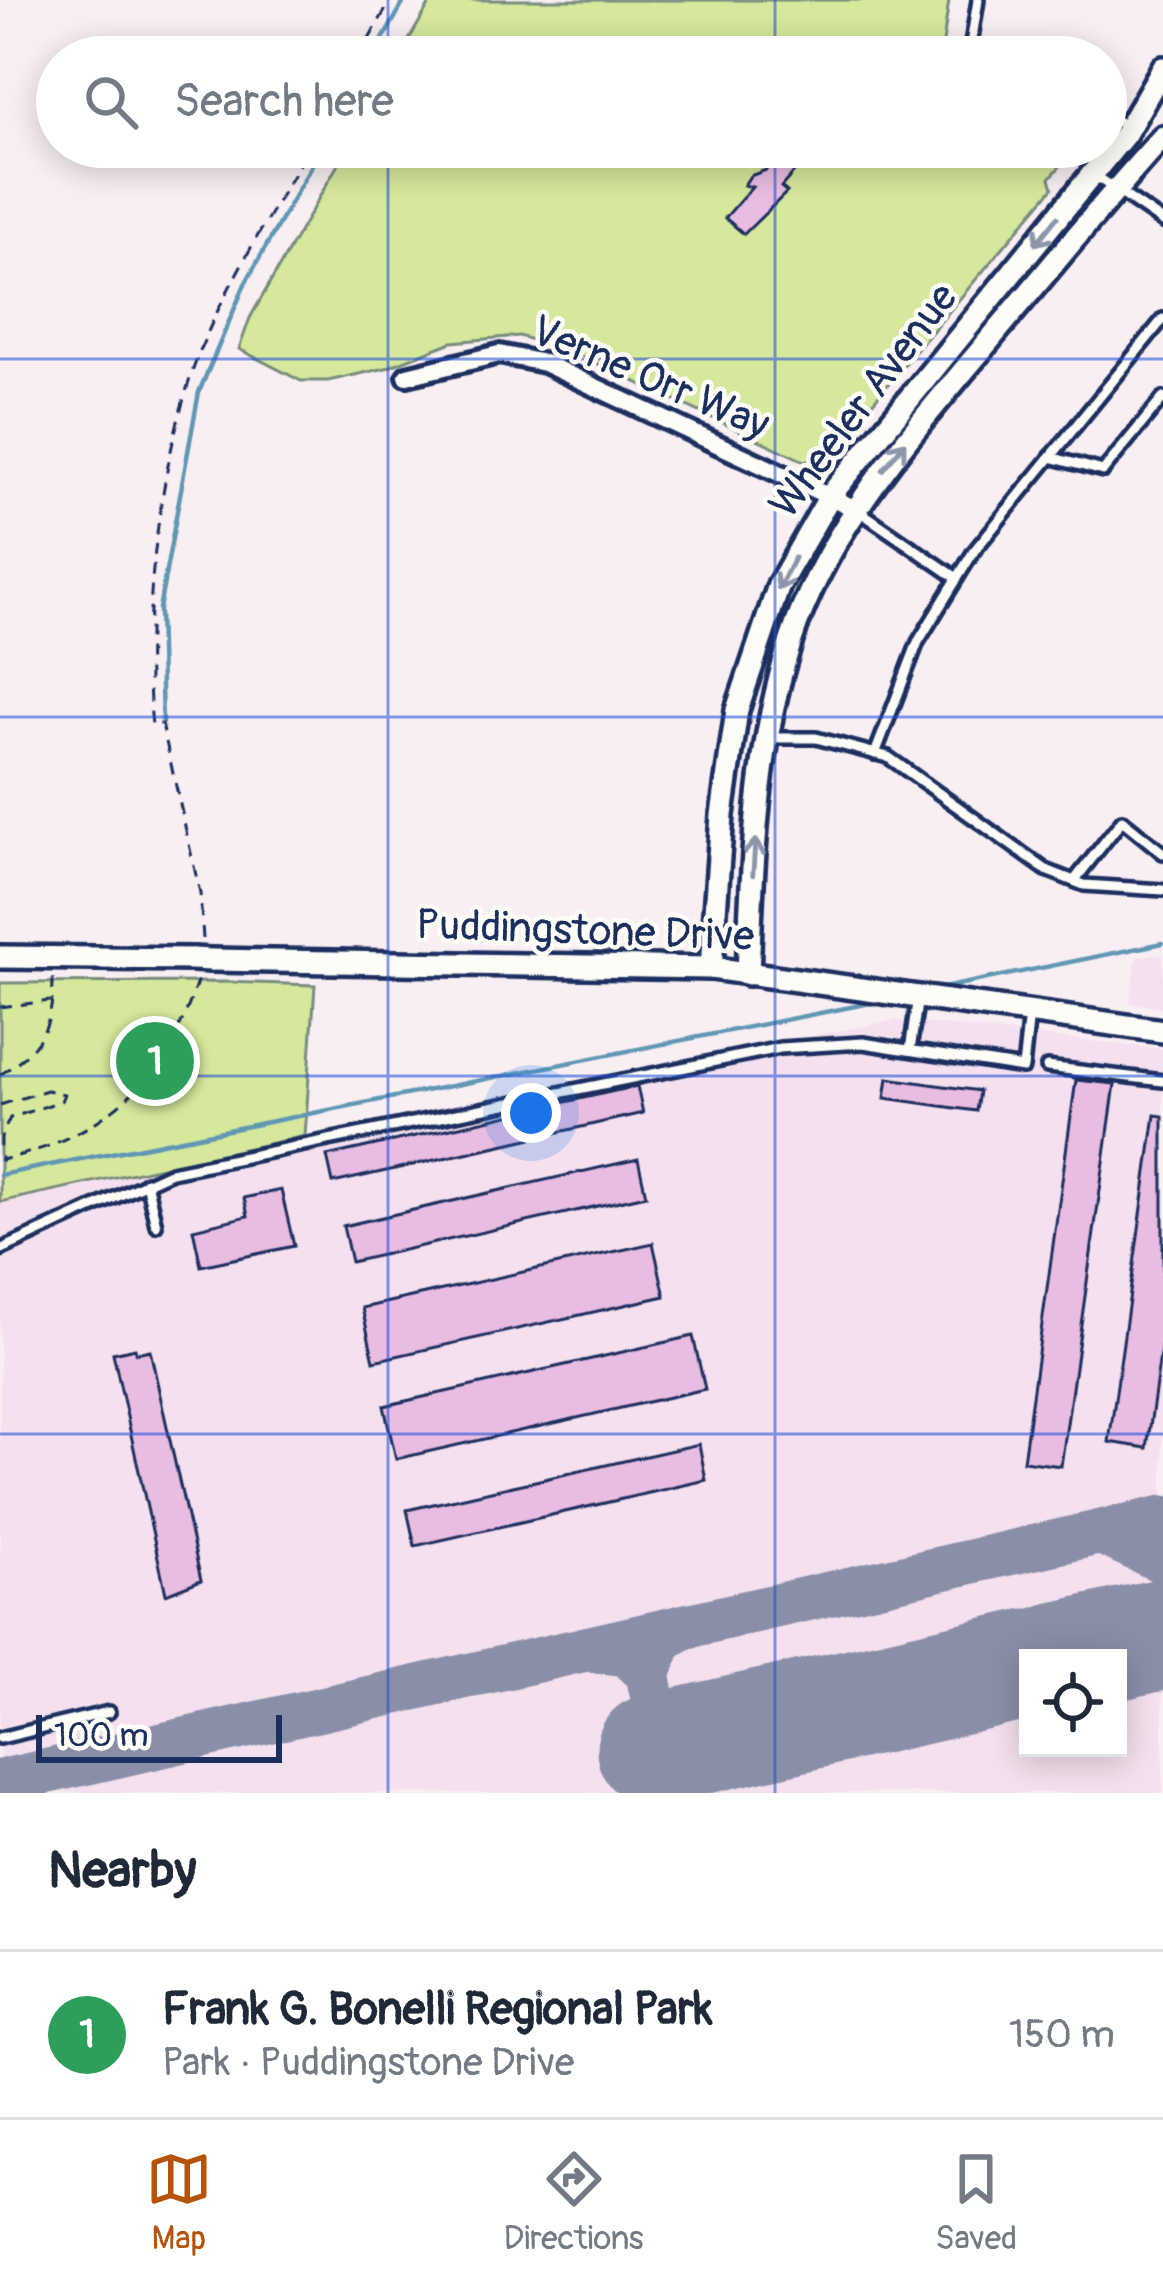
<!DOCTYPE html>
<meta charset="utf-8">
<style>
body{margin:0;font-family:Pangolin,sans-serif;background:#f6f6f7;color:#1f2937}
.controls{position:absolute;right:36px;bottom:36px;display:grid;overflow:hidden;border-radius:0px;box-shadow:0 6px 30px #0003}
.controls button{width:108px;height:108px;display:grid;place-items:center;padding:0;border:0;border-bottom:3px solid #e0e1e3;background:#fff;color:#1f2937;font:60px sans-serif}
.scale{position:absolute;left:36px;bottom:30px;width:246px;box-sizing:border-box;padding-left:12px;border:6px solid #1b2f5e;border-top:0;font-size:33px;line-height:42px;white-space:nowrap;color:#1b2f5e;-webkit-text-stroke:9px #fdfcf7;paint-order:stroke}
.you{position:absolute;left:531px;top:1113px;width:42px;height:42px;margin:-30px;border:9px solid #fff;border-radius:50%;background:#1a73e8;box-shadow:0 0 0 18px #1a73e833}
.badge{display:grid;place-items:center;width:78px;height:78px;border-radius:50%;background:#b45309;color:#fff;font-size:39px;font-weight:700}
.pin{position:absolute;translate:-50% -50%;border:6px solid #fff;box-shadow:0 3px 12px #0006}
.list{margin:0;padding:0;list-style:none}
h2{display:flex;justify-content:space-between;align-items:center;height:156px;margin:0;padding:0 48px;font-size:51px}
h2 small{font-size:39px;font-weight:400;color:#747a83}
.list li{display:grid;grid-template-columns:78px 1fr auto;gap:36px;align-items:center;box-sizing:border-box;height:168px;padding:0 48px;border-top:3px solid #e0e1e3}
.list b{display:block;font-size:45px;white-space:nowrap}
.list p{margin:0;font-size:39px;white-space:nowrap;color:#747a83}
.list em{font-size:39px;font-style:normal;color:#747a83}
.icon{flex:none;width:66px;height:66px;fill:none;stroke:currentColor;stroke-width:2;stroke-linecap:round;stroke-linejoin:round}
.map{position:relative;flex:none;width:1163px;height:1793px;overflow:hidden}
.search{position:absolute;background:#fff;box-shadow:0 6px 30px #0003;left:36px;right:36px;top:36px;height:132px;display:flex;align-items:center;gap:30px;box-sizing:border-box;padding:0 42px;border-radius:66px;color:#747a83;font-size:45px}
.sheet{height:324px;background:#fff}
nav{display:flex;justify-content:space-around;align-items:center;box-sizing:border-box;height:168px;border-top:3px solid #e0e1e3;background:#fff;font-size:33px;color:#747a83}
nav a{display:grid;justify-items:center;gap:6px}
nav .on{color:#b45309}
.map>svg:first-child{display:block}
</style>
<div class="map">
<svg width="1163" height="1793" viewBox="0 0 1163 1793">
<rect width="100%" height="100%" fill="#f9eff3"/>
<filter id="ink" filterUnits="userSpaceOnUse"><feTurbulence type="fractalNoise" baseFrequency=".00833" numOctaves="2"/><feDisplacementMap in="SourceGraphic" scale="24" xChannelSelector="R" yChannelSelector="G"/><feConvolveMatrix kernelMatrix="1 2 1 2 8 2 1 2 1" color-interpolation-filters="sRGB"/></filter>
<g filter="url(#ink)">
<!-- built -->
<g fill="#f4e0ee" fill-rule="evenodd">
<polygon points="1163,954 1163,1007 1130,1003 1137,956"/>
<path d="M895 1020 1163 1049V1793H0V1202L450 1105ZM1028 1658H1118V1748H1028Z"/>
</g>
<!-- green -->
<g fill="#d5e89c" stroke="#788c7d" stroke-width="3">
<polygon points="432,0 949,0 941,57 399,57"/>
<polygon points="348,147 1087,147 1074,150 1050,178 1053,188 829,454 804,461 572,352 519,336 452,342 386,368 328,381 301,381 239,349 250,318"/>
<polygon points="225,982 315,985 305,1136 0,1202 0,983"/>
</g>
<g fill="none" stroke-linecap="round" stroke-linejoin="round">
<!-- stream -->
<g stroke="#6097b4" stroke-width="4.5">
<polyline points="373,57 405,0"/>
<polyline points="162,724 159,609 199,392 245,284 322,147"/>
<polyline points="933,990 1163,943"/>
<polyline points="0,1160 1,1160"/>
<polyline points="0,1175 881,1001"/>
</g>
<!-- taxiway -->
<g stroke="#8a8fa8" stroke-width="45">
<polyline points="1100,1532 1163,1561"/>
<polyline points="1123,1643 1137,1634 1163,1599"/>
<polyline points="586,1649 626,1654 648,1675 662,1639 686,1626"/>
<polyline points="648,1675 674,1793"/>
<polyline points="0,1782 1163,1518"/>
</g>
<!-- runway -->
<g stroke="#8a8fa8" stroke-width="111">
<polyline points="1056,1658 1163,1634"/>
<polyline points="652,1750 1028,1664"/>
</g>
</g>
<!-- building -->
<g fill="#e9bde1" stroke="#1b2f5e" stroke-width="3">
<polygon points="786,147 816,147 781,187 787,192 744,234 725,218 752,187 744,185 750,176 766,170"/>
<polygon points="888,1078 979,1091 976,1111 885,1098"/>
<polygon points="1076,1080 1115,1084 1061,1466 1023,1461"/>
<polygon points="637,1086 643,1113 333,1183 327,1156"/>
<polygon points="1155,1115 1163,1116 1163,1334 1147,1448 1109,1442"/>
<polygon points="638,1159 646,1195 351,1262 343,1226"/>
<polygon points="281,1190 294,1246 201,1266 193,1229 248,1216 244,1198"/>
<polygon points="653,1243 665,1296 374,1361 362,1308"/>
<polygon points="693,1336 705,1389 396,1459 384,1406"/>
<polygon points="135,1348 136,1353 150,1350 201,1580 166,1594 113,1353"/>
<polygon points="699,1444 706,1480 415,1546 407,1510"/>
</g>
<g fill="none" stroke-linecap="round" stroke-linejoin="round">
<!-- service casing -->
<g stroke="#1b2f5e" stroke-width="18">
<g id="service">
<polyline points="969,57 978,0"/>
<polyline points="1106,115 1129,128"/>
<polyline points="1093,174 1163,222"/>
<polyline points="1050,457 1103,471 1163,398"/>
<polyline points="858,510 957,578"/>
<polyline points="767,738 816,738 888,757 1046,870 1084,885 1163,890"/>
<polyline points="875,754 918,642 974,551 1163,319"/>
<polyline points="1074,881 1122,820 1163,853"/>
<polyline points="910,1050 918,997"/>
<polyline points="1047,1067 1163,1081"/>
<polyline points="146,1182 156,1225"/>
<polyline points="0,1250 171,1172 780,1048 863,1043 1023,1068 1029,1013"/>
<polyline points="0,1738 109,1712"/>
</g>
</g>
<!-- minor casing -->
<g stroke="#1b2f5e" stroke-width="26">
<polyline id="minor" points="407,376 499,354 544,363 858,510"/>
</g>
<!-- tertiary casing -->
<g stroke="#1b2f5e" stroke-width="30">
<g id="tertiary">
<polyline points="0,957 193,959"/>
<polyline points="211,960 711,968 1163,1031"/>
<polyline points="711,968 722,815 737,710 779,585 830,496 1125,134 1163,68"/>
<path d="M748 974C753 856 756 735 797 623 839 512 922 421 997 331 1052 266 1105 200 1163 137"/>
</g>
</g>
<!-- path -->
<g stroke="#1b2f5e" stroke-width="3" stroke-dasharray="12 9" stroke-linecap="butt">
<polyline points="359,57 391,0"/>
<path d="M203 939 200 893 162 724 152 725C140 616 161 445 203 343 232 275 273 211 309 147"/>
<polyline points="0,1007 50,1001"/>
<path d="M0 1075C41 1047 53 1028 53 978"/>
<path d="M0 1105 47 1090 64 1094 61 1101 10 1118 1 1137V1160C102 1138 169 1078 198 978"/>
</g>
<!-- service -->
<use href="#service" stroke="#fdfcf7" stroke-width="9"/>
<!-- minor -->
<use href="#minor" stroke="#fdfcf7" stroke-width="16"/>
<!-- tertiary -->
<use href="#tertiary" stroke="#fdfcf7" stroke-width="21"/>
<!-- tertiary-bridge casing -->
<g stroke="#1b2f5e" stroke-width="30" stroke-linecap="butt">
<polyline id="tertiary-bridge" points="193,959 211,960"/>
</g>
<!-- tertiary-bridge -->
<use href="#tertiary-bridge" stroke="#fdfcf7" stroke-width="21"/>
</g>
<!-- one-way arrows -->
<defs><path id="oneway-shaft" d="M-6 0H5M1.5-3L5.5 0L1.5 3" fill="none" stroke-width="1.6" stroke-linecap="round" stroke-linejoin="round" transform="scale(3)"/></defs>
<g stroke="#8c96aa">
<use href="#oneway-shaft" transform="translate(1046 231) rotate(129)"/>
<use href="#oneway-shaft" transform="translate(894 456) rotate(-52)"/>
<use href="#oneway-shaft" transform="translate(786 574) rotate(117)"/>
<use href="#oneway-shaft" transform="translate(754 857) rotate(-86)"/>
</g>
</g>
<!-- grid -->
<path fill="none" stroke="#1d4ed8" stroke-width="3" stroke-opacity="0.55" d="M388 0V57M775 0V57M388 147V1793M775 147V1793M0 359H1163M0 717H1163M0 1076H1163M0 1434H1163"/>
<g text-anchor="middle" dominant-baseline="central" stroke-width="9" stroke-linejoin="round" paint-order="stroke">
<!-- street labels -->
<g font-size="42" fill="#1b2f5e" stroke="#fdfcf7">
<text transform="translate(650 378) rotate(23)">Verne Orr Way</text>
<text transform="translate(864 401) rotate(-53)">Wheeler Avenue</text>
<text transform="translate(585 931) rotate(2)">Puddingstone Drive</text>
</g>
</g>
</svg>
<div class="controls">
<button><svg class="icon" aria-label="locate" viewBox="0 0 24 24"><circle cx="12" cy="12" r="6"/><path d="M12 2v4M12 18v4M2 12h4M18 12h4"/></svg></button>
</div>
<div class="scale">100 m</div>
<div class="you"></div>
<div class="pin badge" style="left:155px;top:1061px;background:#2e9e5b">1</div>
<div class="search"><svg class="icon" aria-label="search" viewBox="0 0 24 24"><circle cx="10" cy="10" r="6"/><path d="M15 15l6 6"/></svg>Search here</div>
</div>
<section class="sheet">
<h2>Nearby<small></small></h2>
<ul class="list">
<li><span class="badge" style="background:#2e9e5b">1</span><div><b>Frank G. Bonelli Regional Park</b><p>Park · Puddingstone Drive</p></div><em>150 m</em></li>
</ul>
</section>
<nav>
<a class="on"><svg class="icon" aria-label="map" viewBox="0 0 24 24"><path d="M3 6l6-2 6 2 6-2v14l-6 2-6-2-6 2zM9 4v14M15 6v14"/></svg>Map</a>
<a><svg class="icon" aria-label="directions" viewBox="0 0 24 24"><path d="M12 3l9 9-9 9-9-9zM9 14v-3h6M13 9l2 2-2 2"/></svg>Directions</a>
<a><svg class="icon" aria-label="saved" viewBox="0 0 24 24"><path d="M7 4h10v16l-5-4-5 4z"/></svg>Saved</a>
</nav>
